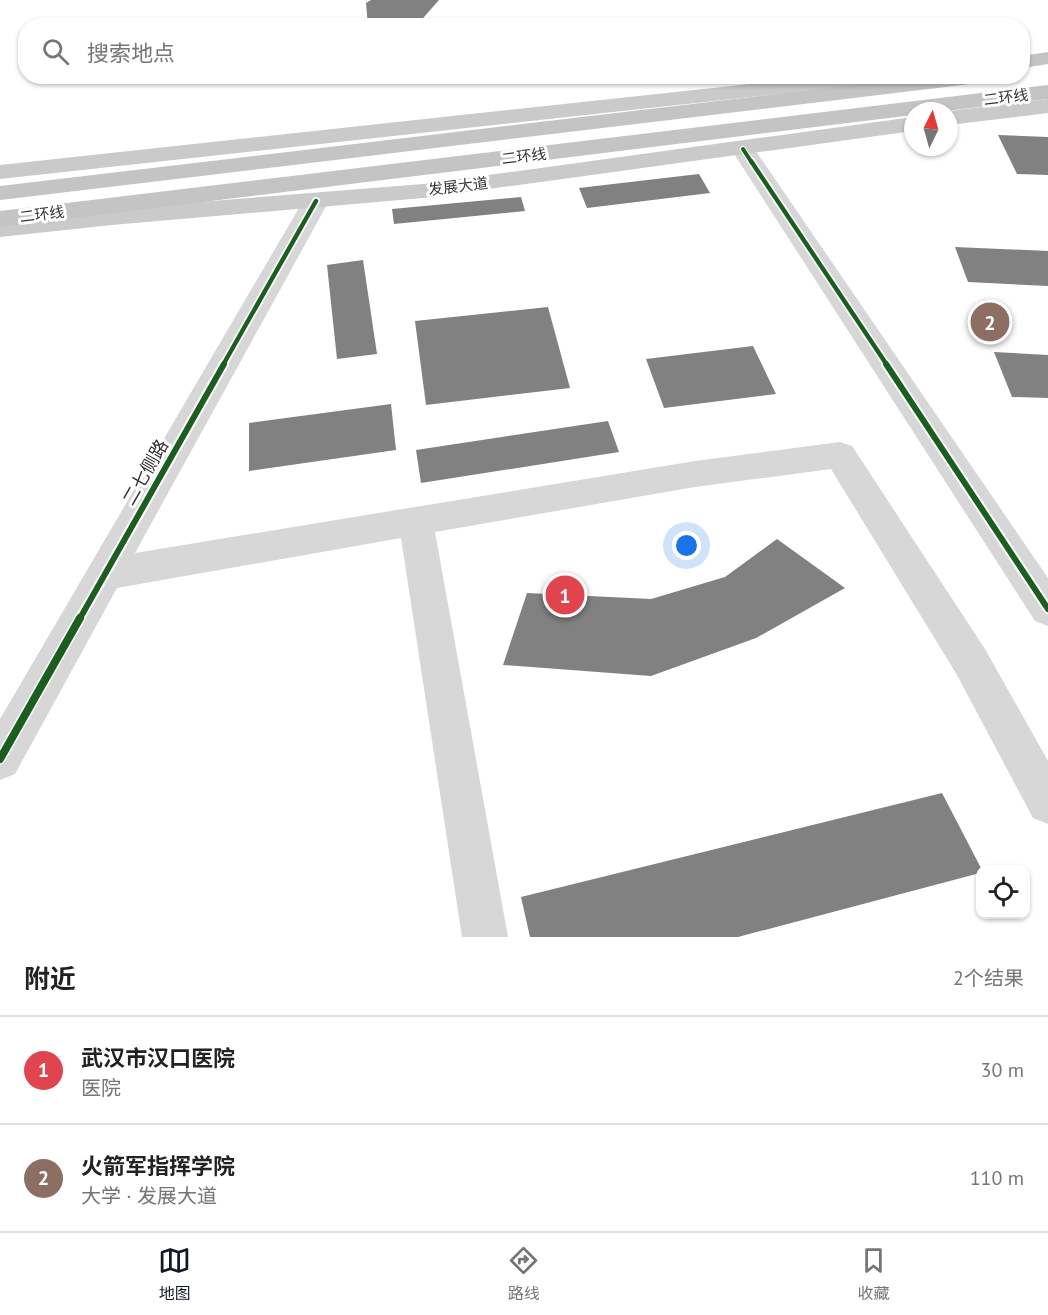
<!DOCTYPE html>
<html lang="zh">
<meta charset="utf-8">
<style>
body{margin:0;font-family:"PT Sans","Noto Sans SC",sans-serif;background:#f6f6f6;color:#222}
.controls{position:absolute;right:18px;bottom:18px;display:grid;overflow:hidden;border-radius:12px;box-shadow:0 2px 4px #0004}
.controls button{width:54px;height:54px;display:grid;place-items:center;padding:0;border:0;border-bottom:2px solid #e0e0e0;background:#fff;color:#222;font:30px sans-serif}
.compass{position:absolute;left:904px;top:102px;width:54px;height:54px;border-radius:50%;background:#fff;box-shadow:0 2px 4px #0004;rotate:5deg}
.you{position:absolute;left:687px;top:546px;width:21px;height:21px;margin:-15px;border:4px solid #fff;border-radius:50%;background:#1a73e8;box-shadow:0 0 0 9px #1a73e833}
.badge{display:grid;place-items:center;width:39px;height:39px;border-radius:50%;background:#111827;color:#fff;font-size:20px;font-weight:700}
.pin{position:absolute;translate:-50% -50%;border:3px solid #fff;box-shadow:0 2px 6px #0006}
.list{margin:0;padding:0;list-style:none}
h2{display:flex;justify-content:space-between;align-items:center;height:78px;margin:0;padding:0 24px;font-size:26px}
h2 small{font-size:20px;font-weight:400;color:#767676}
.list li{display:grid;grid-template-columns:39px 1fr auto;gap:18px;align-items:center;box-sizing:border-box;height:108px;padding:0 24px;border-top:2px solid #e0e0e0}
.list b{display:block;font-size:22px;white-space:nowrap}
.list p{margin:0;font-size:20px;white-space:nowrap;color:#767676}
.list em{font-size:20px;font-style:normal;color:#767676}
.icon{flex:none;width:33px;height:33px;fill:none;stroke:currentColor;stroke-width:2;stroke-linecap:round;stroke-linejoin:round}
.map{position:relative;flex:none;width:1048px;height:937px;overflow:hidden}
.search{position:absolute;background:#fff;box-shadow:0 2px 4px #0004;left:18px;right:18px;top:18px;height:66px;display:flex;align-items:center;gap:15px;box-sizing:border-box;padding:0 21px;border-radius:24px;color:#767676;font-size:22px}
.sheet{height:294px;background:#fff}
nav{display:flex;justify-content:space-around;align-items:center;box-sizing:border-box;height:84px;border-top:2px solid #e0e0e0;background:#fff;font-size:16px;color:#767676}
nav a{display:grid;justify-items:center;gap:3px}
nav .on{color:#111827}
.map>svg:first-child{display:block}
</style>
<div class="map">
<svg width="1048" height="937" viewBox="0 0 1048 937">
<rect width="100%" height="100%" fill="#fff"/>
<!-- building -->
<g fill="#818181">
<polygon points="371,0 439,0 416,26 368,26 366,3"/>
<polygon points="998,135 1048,137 1048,175 1017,174"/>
<polygon points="699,174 710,193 587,208 579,188"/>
<polygon points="521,197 525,211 394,224 392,209"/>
<polygon points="955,247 1048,251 1048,286 968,282"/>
<polygon points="363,260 377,354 337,359 327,265"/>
<polygon points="548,307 570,388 426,405 415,321"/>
<polygon points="753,346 776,394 664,408 646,359"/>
<polygon points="994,352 1048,355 1048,398 1012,397"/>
<polygon points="391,404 396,450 249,471 249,423"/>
<polygon points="608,421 619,452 421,483 416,450"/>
<polygon points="777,539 845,588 756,638 651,676 503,665 527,593 651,599 725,577"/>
<polygon points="942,793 982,870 980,873 738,937 530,937 521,897"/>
</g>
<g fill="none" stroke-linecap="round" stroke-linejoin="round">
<!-- minor -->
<g fill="#d7d7d7" fill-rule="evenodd">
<polygon points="743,142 751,144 1048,578 1048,626 1035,621 731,149 735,144"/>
<polygon points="316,193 325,196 329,201 135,553 695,461 840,442 852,446 985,649 1048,761 1048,824 1033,818 957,675 831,469 695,487 435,532 508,937 462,937 401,538 117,588 15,774 0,780 0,719 303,201 307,196"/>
</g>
<!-- major -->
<g fill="#cacaca" fill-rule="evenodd">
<polygon points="823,76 897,76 895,81 887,82 0,179 0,165"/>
<polygon points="1048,99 1048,113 949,125 949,111"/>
<polygon points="913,117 913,131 423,198 112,225 0,237 0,221 112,209 423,184"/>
</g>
<!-- highway -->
<g fill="#c4c4c4" fill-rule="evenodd">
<polygon points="1048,52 1048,64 1022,68 1022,56"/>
<polygon points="928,76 997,76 995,81 987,82 0,200 0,186"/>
<polygon points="1048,85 1048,99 946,111 913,111 913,115 0,227 0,211"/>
</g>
<!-- cycleway-far3 casing -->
<g stroke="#fff" stroke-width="6">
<polyline id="cycleway-far3" points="743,149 752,163"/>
</g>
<!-- cycleway-far2 casing -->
<g stroke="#fff" stroke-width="8">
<g id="cycleway-far2">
<polyline points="751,161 887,365"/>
<polyline points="223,365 316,201"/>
</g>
</g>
<!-- cycleway-far1 casing -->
<g stroke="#fff" stroke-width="10">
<g id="cycleway-far1">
<polyline points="886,364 1048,609"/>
<polyline points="79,620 224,364"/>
</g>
</g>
<!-- cycleway casing -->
<g stroke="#fff" stroke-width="11">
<polyline id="cycleway" points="0,759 80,618"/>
</g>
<!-- cycleway-far3 -->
<use href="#cycleway-far3" stroke="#1b5e20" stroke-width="4"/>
<!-- cycleway-far2 -->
<use href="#cycleway-far2" stroke="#1b5e20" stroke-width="4.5"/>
<!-- cycleway-far1 -->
<use href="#cycleway-far1" stroke="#1b5e20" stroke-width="6"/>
<!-- cycleway -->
<use href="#cycleway" stroke="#1b5e20" stroke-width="8"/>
</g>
<g text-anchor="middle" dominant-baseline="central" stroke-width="6" stroke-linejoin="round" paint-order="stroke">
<!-- far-street labels -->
<g font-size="15" fill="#333" stroke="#fff">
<text transform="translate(1006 97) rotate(-7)">二环线</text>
<text transform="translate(524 156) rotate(-7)">二环线</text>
<text transform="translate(458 186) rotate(-7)">发展大道</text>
<text transform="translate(42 214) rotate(-7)">二环线</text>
</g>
<!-- street labels -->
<g font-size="18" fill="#333" stroke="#fff">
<text transform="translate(145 472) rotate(-60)">二七侧路</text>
</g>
</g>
</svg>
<div class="controls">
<button><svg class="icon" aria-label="locate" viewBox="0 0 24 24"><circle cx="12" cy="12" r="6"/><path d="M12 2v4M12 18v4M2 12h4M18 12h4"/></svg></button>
</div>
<svg class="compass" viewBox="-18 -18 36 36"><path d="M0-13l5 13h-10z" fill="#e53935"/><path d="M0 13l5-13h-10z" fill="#767676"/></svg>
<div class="you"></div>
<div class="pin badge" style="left:565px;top:595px;background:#e0444e">1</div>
<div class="pin badge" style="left:990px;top:322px;background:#8d6e63">2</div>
<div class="search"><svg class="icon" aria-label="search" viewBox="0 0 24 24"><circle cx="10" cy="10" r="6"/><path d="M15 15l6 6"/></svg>搜索地点</div>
</div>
<section class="sheet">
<h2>附近<small>2个结果</small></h2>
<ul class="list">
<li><span class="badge" style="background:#e0444e">1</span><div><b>武汉市汉口医院</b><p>医院</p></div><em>30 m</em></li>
<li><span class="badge" style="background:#8d6e63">2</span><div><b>火箭军指挥学院</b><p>大学 · 发展大道</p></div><em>110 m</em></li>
</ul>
</section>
<nav>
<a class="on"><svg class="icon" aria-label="map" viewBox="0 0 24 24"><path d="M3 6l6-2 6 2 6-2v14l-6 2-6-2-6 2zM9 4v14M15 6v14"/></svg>地图</a>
<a><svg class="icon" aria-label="directions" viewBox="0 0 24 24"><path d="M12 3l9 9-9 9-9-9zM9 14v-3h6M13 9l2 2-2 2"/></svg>路线</a>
<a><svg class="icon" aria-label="saved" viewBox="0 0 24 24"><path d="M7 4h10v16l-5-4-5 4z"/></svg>收藏</a>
</nav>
